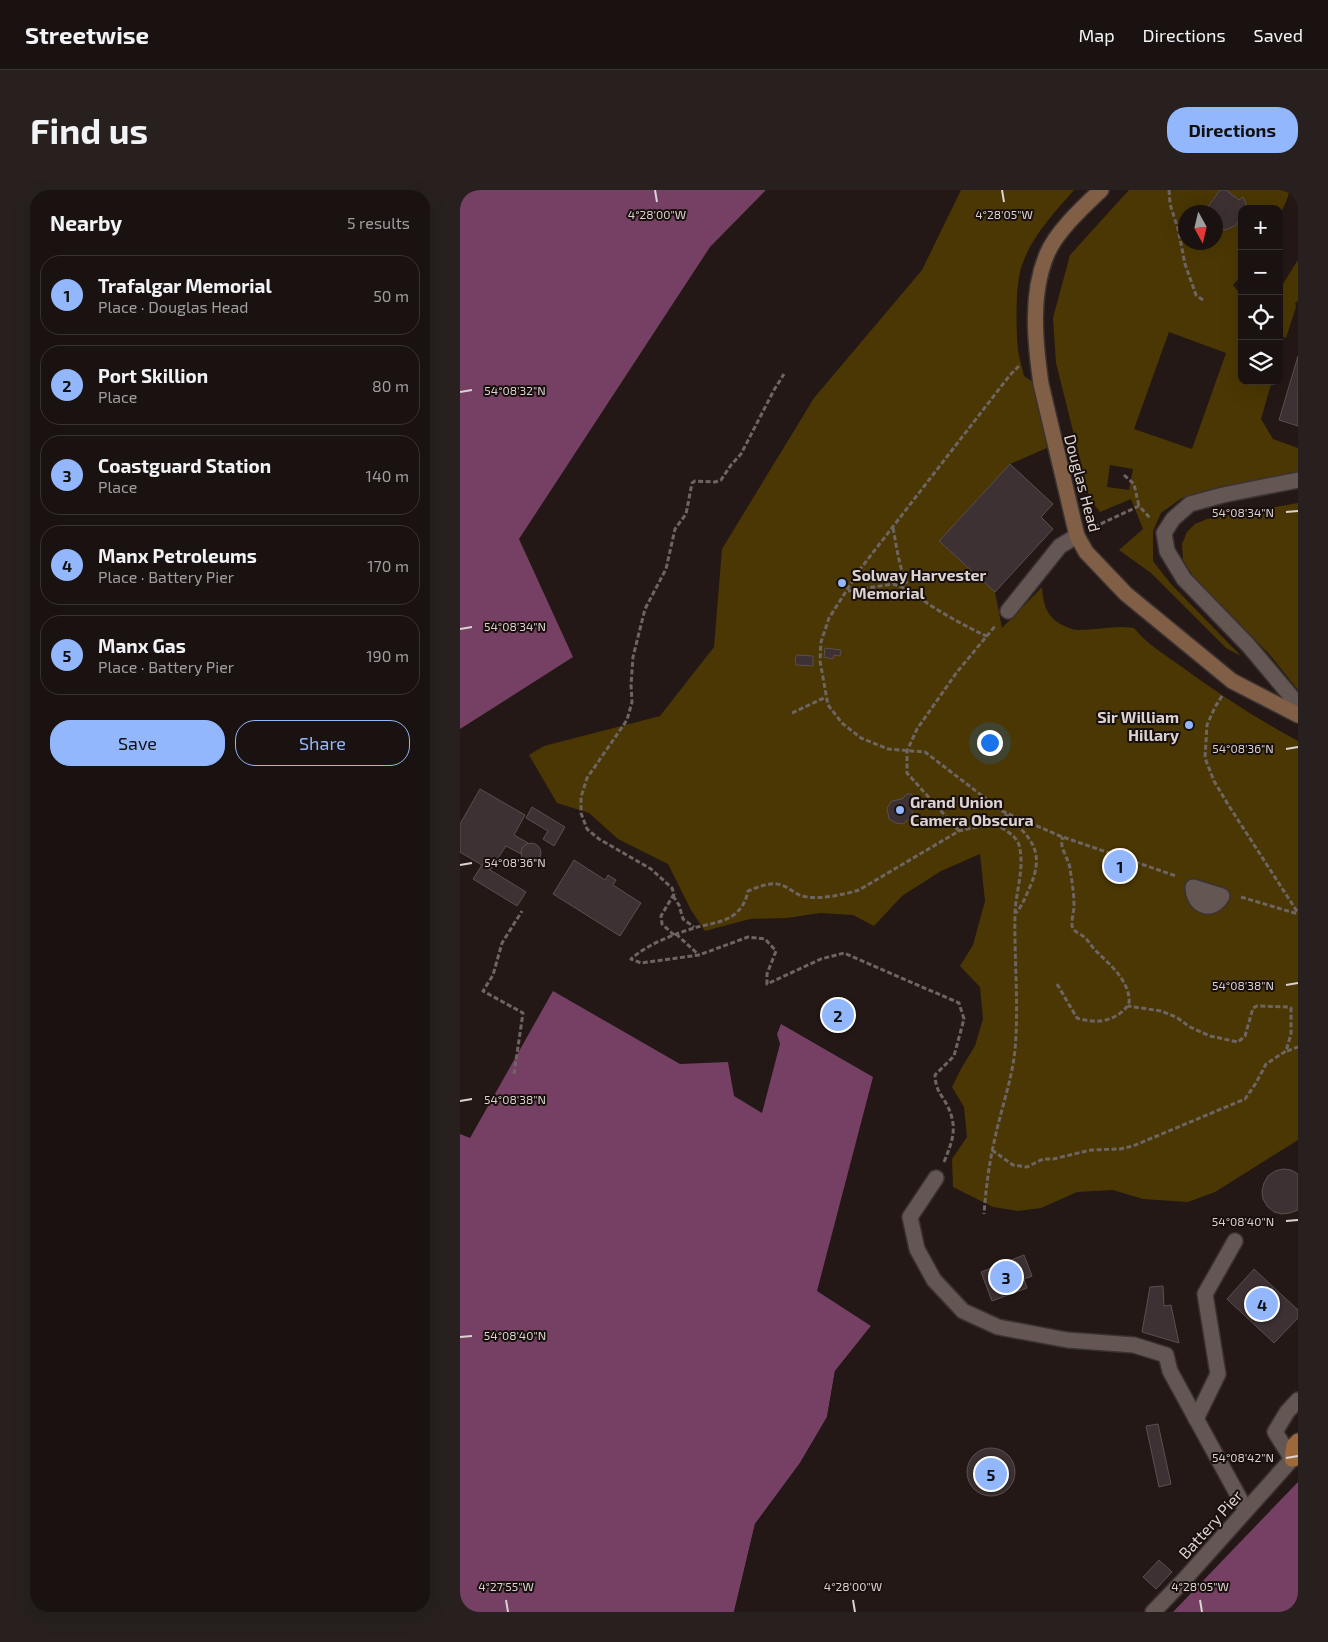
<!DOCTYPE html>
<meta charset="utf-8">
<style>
body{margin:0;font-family:"Exo 2",sans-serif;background:#27201e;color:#f1f3f6}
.controls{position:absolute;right:15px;top:15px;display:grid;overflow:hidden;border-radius:10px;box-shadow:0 5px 20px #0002}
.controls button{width:45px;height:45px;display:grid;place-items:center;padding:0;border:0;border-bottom:1px solid #383230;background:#1a1210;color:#f1f3f6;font:25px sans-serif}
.compass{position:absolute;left:718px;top:15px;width:45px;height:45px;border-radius:50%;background:#1a1210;box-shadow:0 5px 20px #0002;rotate:172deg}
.you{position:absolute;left:529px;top:552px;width:18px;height:18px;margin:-12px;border:4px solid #fff;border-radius:50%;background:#1a73e8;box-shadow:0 0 0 8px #1a73e833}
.badge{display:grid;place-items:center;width:32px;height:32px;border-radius:50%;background:#93b7fd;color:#111;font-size:16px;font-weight:700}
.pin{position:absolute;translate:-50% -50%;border:2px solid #fff;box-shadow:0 1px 5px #0006}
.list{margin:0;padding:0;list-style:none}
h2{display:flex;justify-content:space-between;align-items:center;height:65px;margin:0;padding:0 20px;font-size:21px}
h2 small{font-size:16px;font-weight:400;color:#9f9e9f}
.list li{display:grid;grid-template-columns:32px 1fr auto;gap:15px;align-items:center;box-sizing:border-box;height:80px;margin:0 10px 10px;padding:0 10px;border:1px solid #383230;border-radius:20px}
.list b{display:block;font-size:19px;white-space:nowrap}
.list p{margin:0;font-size:16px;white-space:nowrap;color:#9f9e9f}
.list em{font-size:16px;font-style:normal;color:#9f9e9f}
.actions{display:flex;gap:10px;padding:15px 20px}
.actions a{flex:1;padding:11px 0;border:1px solid #93b7fd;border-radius:20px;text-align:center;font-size:18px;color:#93b7fd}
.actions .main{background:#93b7fd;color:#111}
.icon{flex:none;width:28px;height:28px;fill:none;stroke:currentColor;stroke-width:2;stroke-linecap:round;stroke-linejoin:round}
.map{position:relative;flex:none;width:838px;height:1422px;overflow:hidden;border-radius:20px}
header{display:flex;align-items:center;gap:30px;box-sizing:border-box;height:70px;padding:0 25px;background:#1a1210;border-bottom:1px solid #383230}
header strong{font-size:24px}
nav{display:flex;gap:28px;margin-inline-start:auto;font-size:18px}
.intro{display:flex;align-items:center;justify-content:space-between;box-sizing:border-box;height:120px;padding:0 30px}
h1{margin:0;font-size:35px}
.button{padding:12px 22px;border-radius:20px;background:#93b7fd;color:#111;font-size:18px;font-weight:700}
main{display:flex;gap:30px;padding:0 30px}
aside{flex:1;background:#1a1210;border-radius:20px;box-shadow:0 5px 20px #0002}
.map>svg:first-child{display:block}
</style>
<header>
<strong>Streetwise</strong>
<nav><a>Map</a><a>Directions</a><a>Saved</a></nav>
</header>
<div class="intro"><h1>Find us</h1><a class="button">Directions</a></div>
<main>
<aside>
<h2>Nearby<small>5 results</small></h2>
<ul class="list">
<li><span class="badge">1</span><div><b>Trafalgar Memorial</b><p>Place · Douglas Head</p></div><em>50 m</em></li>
<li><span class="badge">2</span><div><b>Port Skillion</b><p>Place</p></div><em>80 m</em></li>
<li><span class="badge">3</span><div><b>Coastguard Station</b><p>Place</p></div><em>140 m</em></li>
<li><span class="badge">4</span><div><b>Manx Petroleums</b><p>Place · Battery Pier</p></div><em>170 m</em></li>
<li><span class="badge">5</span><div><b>Manx Gas</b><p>Place · Battery Pier</p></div><em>190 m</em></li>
</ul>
<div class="actions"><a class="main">Save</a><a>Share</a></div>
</aside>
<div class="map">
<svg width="838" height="1422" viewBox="0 0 838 1422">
<rect width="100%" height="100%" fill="#231816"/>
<!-- green -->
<g fill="#4a3703" fill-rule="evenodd">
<path d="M501 0H614C594 23 572 46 562 75 555 94 556 139 558 160 559 168 562 177 564 186L573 192 589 257 550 274 479 351 535 402 542 438 582 397C583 416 588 430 607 437 611 439 615 440 619 440 638 440 655 435 674 438 687 454 705 465 722 477 759 504 797 529 838 551V950L755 1002 728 1012 683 1009 653 1000 617 1002 581 1018 558 1021 533 1017 493 997 492 969 507 947 504 917 492 897 502 877 515 856 523 829 520 797 500 776 513 755 525 711 520 664 481 681 442 706 414 736 393 725 360 723 327 728 290 729 245 741 231 720 208 674 158 649 129 623 97 613 69 565 84 556 200 526 254 457 262 359 354 208 462 80Z"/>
<path d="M669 0H760L744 22H726V52H756V31L761 35 759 38 765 40 775 36 782 27V85L773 95 782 106V191H812L801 229 813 249 838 258V284L722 308 701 323 693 341V371L711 394 781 466 766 458 691 383 659 360 683 339 671 309 640 322 630 309 596 173 593 128 610 65ZM709 142 766 163 732 259 674 239ZM650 275 673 279 669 300 647 297Z"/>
<polygon points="766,0 830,0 826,12 819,26 819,19 785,19 786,14 782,8 779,10"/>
<polygon points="838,70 838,111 835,113 836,117 826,148 819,146 819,100"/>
<polygon points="838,313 838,500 810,465 733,386 723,370 722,354 727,342 735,334 747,329"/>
</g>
<!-- water -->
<g fill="#754063">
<polygon points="0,0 306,0 250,57 59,349 113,467 0,539"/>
<polygon points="93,801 220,874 268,872 274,906 302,923 320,854 317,844 321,834 413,887 357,1101 411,1136 375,1181 367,1227 340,1273 295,1334 274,1422 0,1422 0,944 10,948"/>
<polygon points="838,1292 838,1422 713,1422"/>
</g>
<!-- pier -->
<polygon fill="#231816" points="413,1135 378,1182 369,1228 342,1275 298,1335 276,1422 274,1422 295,1334 340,1273 367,1227 375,1181 411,1136"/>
<!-- building -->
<g fill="#3d3133" stroke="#5b4f50">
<polygon points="760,0 766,0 779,10 783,7 786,14 785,19 782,19 781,28 775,36 765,40 759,38 761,35 756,31 756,22 744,22"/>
<polygon points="838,166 838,236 819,230"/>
<polygon points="550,274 593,314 581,327 593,339 535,402 479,351"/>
<polygon points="365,458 381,460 380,466 374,465 373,469 364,467"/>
<polygon points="337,465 353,466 353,476 336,475 335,469"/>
<polygon points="20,599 65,625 54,645 68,653 63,657 61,664 46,656 30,680 0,662 0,634"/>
<polygon points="447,604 451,604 459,612 452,619 452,625 447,631 443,634 436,633 429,629 427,618 432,611 442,609"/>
<polygon points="72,617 105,637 94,656 83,649 88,641 66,628"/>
<circle cx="71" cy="663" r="10"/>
<polygon points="114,670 145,690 148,685 156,690 153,695 181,713 160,746 93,704"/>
<polygon points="22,675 66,702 57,716 13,689"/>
<polygon points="823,979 831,980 838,984 838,1020 830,1023 822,1024 814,1022 807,1016 803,1009 802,1001 804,993 808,986 815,981"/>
<polygon points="564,1065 572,1086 564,1089 567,1098 532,1111 521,1082"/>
<polygon points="794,1079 838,1120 838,1128 814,1153 767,1109"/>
<polygon points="703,1096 704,1116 711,1115 719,1153 682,1142 690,1097"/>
<polygon points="698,1234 711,1294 699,1297 686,1236"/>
<circle cx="531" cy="1282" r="24"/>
<polygon points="699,1370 712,1382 696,1399 683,1387"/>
</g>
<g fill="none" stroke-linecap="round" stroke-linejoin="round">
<!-- lane casing -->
<g stroke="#3a3231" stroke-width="18">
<g id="lane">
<polyline points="838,290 763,305 730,314 713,329 704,343 707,361 724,389 788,455 835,511 838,521"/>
<polyline points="548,421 600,356 617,346"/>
<polyline points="476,988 450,1027 457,1059 474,1090 503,1121 538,1137 607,1150 674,1155 706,1165 710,1181 786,1320"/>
<polyline points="736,1229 758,1184 745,1104 775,1051"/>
<polyline points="832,1269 815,1242 827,1222 838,1210"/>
<polyline points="693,1422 723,1391"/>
</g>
</g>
<!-- street casing -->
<g stroke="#3a3231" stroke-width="18">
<g id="street">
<path d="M733 697 762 706C752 724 733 716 733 697Z"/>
<polyline points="723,1391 832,1269"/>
</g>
</g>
<!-- secondary casing -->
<g stroke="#3a3231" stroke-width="18">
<path id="secondary" d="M641 0C623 17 596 42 587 64 570 104 575 152 581 194L617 346 626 362 666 404 772 491 838 525"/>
</g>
<!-- primary casing -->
<g stroke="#3a3231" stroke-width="18">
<polyline id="primary" points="838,1251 834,1255 832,1269 838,1268"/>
</g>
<!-- path -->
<g stroke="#6e6563" stroke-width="3" stroke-dasharray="5 2.5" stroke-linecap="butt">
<polyline points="709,0 710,14 718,39 725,74 736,105 743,110"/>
<polyline points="559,176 550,185 401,378 369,428 361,452 360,471 368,515 382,533 401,548 428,559 465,562 542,621 600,646 716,686"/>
<polyline points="664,285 674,294 679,316"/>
<polyline points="634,337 679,316 690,328"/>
<path d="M433 338C437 358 439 379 449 398 455 409 513 441 527 446"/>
<polyline points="388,401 433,394 450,400"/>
<polyline points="762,506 755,517 747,535 745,568 754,591 769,616 838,723"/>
<polyline points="332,523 366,507"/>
<path d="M545 624C572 648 586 662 569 699 565 708 562 716 556 723"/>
<polyline points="499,641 447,583 447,561 457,539 497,482 536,435"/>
<polyline points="213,706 219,715 223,729 234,737"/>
<polyline points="781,707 838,724"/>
<polyline points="216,744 239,765"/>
<polyline points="214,745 202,734 201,726 214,704 212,698 191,679 139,649 127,639 121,623 121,607 127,588 167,530 172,512 171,495 173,467 185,419 206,379 215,339 226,324 232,293 235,291 255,292 261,290 271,275 281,264 314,200 324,184"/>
<path d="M597 794 617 828C633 833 649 833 663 821 667 817 670 814 669 808 667 788 648 773 635 760 631 756 629 751 625 748 622 744 616 743 613 739 610 733 614 723 614 716 614 704 612 691 610 679 609 668 598 657 603 647"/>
<polyline points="827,861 838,857"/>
<polyline points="54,884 63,823 23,801 33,785 42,753 62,721"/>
<polyline points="532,960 553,975 567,977 583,969 593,969 631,960 660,959 673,956 785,909 796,893 806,874 826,861 831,844 831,818 828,817 797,816 793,818 785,846 778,852 750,846 730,837 716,827 701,821 668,816"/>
<path d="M484 972C493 950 498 937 487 915 480 902 476 901 475 885L494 866 504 829 499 813 384 763 361 769 307 794V784L316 761 305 749 288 747 239 765 181 773 171 769C188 754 212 745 234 738 247 734 264 733 275 724 283 717 286 710 288 701 299 697 310 691 321 695 329 697 335 704 342 706 360 710 382 705 399 700L499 641 534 633C543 639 556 645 559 655 565 678 556 700 555 723 554 769 559 814 555 860 552 890 541 919 535 948 529 973 526 998 524 1024"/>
</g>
<!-- lane -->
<use href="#lane" stroke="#635653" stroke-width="15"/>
<!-- street -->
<use href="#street" stroke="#635653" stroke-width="15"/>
<!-- secondary -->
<use href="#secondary" stroke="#805f46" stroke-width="15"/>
<!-- primary -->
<use href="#primary" stroke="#9d693a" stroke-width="15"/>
</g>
<!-- ticks -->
<path fill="none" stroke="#dbd3d2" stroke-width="2" d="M195 0 197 12M542 0 544 12M0 202 12 200M826 322 838 321M0 439 12 437M826 559 838 557M0 675 12 673M826 795 838 793M0 911 12 909M826 1031 838 1030M0 1147 12 1146M826 1268 838 1266M46 1410 48 1422M393 1410 395 1422M740 1410 742 1422"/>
<!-- markers -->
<g fill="#93b7fd" stroke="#19100d" stroke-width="2">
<circle cx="382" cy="393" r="5"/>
<circle cx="729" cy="535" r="5"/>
<circle cx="440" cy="620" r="5"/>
</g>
<g text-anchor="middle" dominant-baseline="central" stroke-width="4" stroke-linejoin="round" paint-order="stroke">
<!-- street labels -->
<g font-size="16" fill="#dbd3d2" stroke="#19100d">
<text transform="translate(623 293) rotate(75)">Douglas Head</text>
<text transform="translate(750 1334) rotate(-48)">Battery Pier</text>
</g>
<!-- poi labels -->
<g font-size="16" font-weight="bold" fill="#dbd3d2" stroke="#19100d" text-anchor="start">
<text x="392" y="384">Solway Harvester<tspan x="392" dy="18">Memorial</tspan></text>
<text x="719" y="526" text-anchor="end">Sir William<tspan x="719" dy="18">Hillary</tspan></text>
<text x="450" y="611">Grand Union<tspan x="450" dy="18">Camera Obscura</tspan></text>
</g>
</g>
<g font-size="12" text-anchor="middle" fill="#dbd3d2" stroke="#19100d" stroke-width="4" stroke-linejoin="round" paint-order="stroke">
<text x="197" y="29">4°28'00"W</text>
<text x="544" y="29">4°28'05"W</text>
<text x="55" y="205">54°08'32"N</text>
<text x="783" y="327">54°08'34"N</text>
<text x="55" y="441">54°08'34"N</text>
<text x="783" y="563">54°08'36"N</text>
<text x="55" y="677">54°08'36"N</text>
<text x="783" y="800">54°08'38"N</text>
<text x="55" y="914">54°08'38"N</text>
<text x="783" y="1036">54°08'40"N</text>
<text x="55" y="1150">54°08'40"N</text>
<text x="783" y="1272">54°08'42"N</text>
<text x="46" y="1401">4°27'55"W</text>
<text x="393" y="1401">4°28'00"W</text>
<text x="740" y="1401">4°28'05"W</text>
</g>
</svg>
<div class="controls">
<button>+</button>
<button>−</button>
<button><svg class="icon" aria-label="locate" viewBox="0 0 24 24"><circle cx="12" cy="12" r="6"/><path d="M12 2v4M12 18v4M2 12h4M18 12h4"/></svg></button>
<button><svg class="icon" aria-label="layers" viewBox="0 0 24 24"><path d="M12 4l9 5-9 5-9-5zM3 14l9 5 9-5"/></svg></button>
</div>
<svg class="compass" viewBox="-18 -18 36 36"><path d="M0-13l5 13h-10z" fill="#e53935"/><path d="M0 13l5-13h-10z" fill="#9f9e9f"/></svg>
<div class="you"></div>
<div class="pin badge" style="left:660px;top:676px">1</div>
<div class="pin badge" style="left:378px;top:825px">2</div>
<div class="pin badge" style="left:546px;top:1087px">3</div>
<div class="pin badge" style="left:802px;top:1114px">4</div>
<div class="pin badge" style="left:531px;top:1284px">5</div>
</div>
</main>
